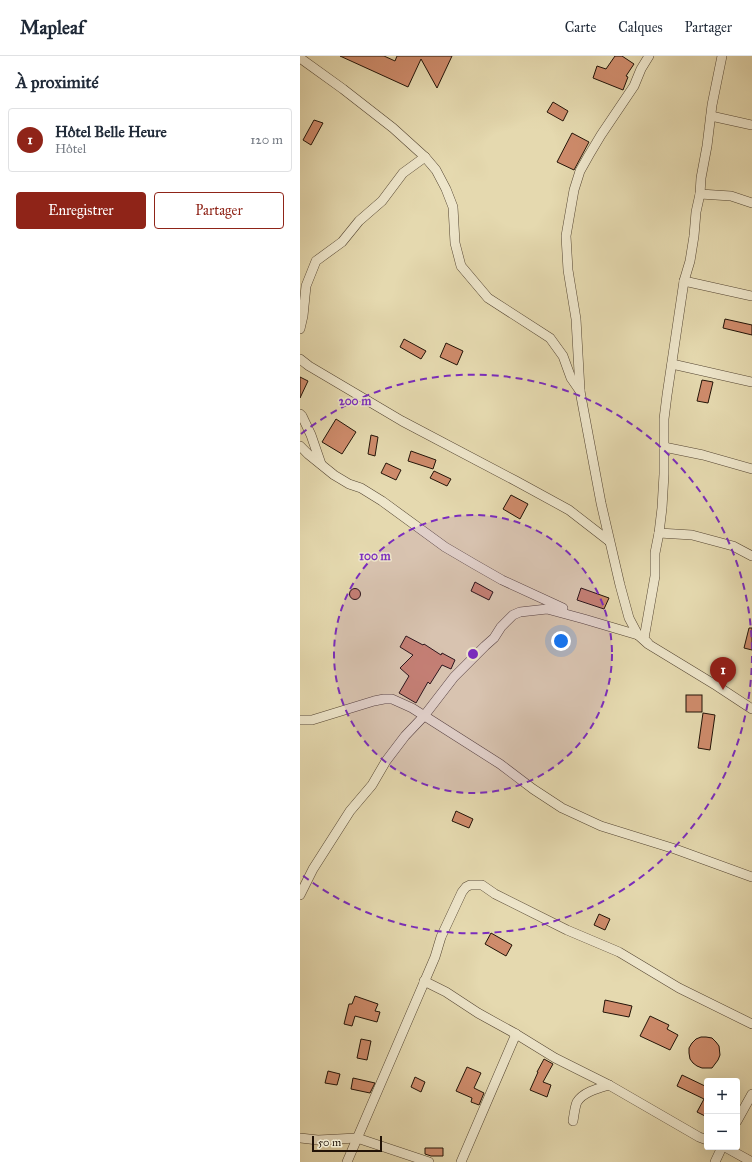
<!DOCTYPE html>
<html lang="fr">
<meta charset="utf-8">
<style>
body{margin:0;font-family:"IM FELL Great Primer",serif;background:#f2f2f3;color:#1f2937}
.controls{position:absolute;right:12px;bottom:12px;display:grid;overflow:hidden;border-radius:4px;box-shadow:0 4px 16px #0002}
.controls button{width:36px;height:36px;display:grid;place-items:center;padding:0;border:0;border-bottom:1px solid #e0e1e3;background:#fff;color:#1f2937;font:20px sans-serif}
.scale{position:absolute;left:12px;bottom:10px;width:70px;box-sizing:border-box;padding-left:4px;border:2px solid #221307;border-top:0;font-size:11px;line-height:14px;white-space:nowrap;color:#221307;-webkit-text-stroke:3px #eee6cb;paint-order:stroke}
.you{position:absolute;left:261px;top:585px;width:14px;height:14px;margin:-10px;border:3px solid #fff;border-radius:50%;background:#1a73e8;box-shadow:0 0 0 6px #1a73e833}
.badge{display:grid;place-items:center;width:26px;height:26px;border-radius:50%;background:#8f2418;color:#fff;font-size:13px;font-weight:700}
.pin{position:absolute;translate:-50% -33px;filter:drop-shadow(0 1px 2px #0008)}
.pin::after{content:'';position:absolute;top:21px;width:14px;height:12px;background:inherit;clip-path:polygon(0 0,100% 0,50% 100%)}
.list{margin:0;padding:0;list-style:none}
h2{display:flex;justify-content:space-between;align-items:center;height:52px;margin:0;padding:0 16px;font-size:17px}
h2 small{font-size:13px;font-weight:400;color:#747a83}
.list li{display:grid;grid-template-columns:26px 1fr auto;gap:12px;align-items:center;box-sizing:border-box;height:64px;margin:0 8px 8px;padding:0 8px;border:1px solid #e0e1e3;border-radius:4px}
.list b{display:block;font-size:15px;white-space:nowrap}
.list p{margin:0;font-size:13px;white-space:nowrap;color:#747a83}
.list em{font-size:13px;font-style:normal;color:#747a83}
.actions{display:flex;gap:8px;padding:12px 16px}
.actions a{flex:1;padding:9px 0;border:1px solid #8f2418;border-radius:4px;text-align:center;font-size:14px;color:#8f2418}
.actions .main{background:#8f2418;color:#fff}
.map{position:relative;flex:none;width:452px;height:1106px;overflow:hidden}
header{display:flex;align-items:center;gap:24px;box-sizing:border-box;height:56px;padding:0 20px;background:#fff;border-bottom:1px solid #e0e1e3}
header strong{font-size:19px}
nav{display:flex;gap:22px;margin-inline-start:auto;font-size:14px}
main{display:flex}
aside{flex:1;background:#fff}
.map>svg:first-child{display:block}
</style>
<header>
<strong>Mapleaf</strong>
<nav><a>Carte</a><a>Calques</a><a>Partager</a></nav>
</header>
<main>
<aside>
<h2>À proximité<small></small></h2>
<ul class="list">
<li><span class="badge">1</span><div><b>Hôtel Belle Heure</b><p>Hôtel</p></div><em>120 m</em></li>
</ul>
<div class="actions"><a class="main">Enregistrer</a><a>Partager</a></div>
</aside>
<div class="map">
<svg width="452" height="1106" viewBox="0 0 452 1106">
<rect width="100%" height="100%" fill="#e5d9af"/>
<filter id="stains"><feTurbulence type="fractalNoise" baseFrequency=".005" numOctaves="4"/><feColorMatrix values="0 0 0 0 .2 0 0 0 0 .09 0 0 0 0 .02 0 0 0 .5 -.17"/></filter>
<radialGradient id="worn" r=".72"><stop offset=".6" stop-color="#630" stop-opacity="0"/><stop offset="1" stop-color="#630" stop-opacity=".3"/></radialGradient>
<!-- building -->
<g fill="#ce8b6b" stroke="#221307">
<polygon points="40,0 84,0 95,5 97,0 152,0 137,32 121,3 108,31"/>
<polygon points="315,0 322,0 334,8 326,20 328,21 323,34 293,22 297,10 306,13"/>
<polygon points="253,46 268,55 263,65 247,56"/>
<polygon points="14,64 23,67 11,89 3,84"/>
<polygon points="272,77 289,86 274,114 257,106"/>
<polygon points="425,263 452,269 452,279 423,272"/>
<polygon points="104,283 126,295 121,303 100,291"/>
<polygon points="146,287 163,295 157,309 140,301"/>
<polygon points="0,321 8,325 0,342"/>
<polygon points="402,324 413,326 408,347 397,345"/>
<polygon points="36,363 56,376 42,398 22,386"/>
<polygon points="71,379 78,381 75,400 68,398"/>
<polygon points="111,395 136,404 133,413 108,405"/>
<polygon points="86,407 101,414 96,424 81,417"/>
<polygon points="134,415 151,423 147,430 130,422"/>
<polygon points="211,439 228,448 220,463 203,453"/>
<polygon points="175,526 193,536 189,544 171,535"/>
<polygon points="281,532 309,542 304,553 277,544"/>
<circle cx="55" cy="538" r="5.5"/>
<polygon points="449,572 452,572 452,594 444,592"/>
<polygon points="106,580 123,589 124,588 141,599 142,597 155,604 151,613 142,609 130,628 128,626 116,647 99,637 109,620 100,612 113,599 100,591"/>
<rect x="386" y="639" width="16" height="17"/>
<polygon points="403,657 415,659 410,694 398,692"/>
<polygon points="156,755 173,763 169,772 152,765"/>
<polygon points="299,858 310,863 305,874 294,869"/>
<polygon points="191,877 212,889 206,900 185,888"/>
<polygon points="55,940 78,948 75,955 80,956 77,966 55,960 52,970 44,968 49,948 52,948"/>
<polygon points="305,944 332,950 329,961 303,956"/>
<polygon points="350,960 369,969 367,973 378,979 370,994 340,980"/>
<polygon points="401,981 406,981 412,982 416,986 419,990 420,999 418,1004 412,1012 402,1012 397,1010 393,1007 390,1003 389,997 389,992 392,987 396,983"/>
<polygon points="61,983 71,985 67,1004 57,1002"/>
<polygon points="244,1003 253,1008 243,1026 251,1029 247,1041 230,1034 238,1016 237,1016"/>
<polygon points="167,1011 181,1017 174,1032 184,1037 179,1049 171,1046 172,1042 156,1035"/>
<polygon points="28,1015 40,1018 37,1029 25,1027"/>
<polygon points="382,1019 407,1031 407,1055 405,1060 397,1056 404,1043 377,1030"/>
<polygon points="115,1021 125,1026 121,1036 111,1031"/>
<polygon points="53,1022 75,1027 70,1037 51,1033"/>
<polygon points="125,1092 143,1092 143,1100 131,1100 125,1098"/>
</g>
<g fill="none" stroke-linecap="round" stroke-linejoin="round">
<!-- street casing -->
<g stroke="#534431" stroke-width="10">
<g id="street">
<polyline points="0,2 43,33 93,72 125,101 136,114 146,133 153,151 155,187 161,210 188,242 250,282 263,300 271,322 280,335 301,447 320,529 329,562 338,579 348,588 417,630 452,653"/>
<polyline points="411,60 452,69"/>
<polyline points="400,138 431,140 452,147"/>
<polyline points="384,225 452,240"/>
<polyline points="0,273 3,260 6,230 16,205 42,186 59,165 82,145 103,117 125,101"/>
<polyline points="0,303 9,310 102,365 216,425 269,454 309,485"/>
<polyline points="372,308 452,326"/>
<polyline points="280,334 276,263 268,214 266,180 274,134 280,115 289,99 301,79 334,30 341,13 349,0"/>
<polyline points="0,358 2,360 11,379 21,408"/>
<polyline points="0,390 8,398 34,419 49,428 61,432 82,445 145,491 174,508 202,524 263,552"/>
<polyline points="364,391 403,399 452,413"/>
<polyline points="359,477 392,479 433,490 452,500"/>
<polyline points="348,587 344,583 345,577 355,520 355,497 359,477 362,452 364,418 364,363 367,339 384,225 390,205 394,180 396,156 400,138 401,122 407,90 412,49 422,0"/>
<polyline points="0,664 12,664 74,645 84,643 92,643 112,652 200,708 233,733 262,752 301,770 375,793 452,821"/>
<polyline points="0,839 13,813 50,755 72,729 86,705 105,680 124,660 154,621 185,590 194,582 201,571 213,559 220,556 247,553 284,563 338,579"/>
<polyline points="124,925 146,936 178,957 216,978 255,1002 309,1029 399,1081 407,1084"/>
<path d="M273 1065C274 1059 275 1050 277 1046 283 1036 299 1032 309 1029"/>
<polyline points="437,1065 452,1038"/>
<polyline points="0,1082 18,1084 57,1082 129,1106"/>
<polyline points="425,1091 452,1106"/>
<polyline points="47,1106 135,901 141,881 162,836 166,831 170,829 182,829 195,838 267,874 319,896 379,932 452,968"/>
<polyline points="161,1106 216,978"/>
<polyline points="415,1106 422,1091"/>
</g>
</g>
<!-- street -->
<use href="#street" stroke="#eee6cb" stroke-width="9"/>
</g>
<!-- distance rings -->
<circle cx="173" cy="598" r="139" fill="#7b2cbf" fill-opacity=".12"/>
<g fill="none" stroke="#7b2cbf" stroke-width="2" stroke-dasharray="7 5">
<circle cx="173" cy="598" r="139"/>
<path d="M452 600A279 279 0 0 1 1 818M1 378A279 279 0 0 1 452 596"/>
</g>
<circle cx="173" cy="598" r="6" fill="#7b2cbf" stroke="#eee6cb" stroke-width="2"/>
<g font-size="12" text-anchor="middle" font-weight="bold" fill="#7b2cbf" stroke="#eee6cb" stroke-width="3" stroke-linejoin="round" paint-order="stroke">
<text x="55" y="349">200 m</text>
<text x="75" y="504">100 m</text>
</g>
<rect width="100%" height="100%" filter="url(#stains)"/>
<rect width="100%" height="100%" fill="url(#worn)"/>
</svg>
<div class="controls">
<button>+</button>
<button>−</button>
</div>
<div class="scale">50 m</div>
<div class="you"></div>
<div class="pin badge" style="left:423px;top:634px">1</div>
</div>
</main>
